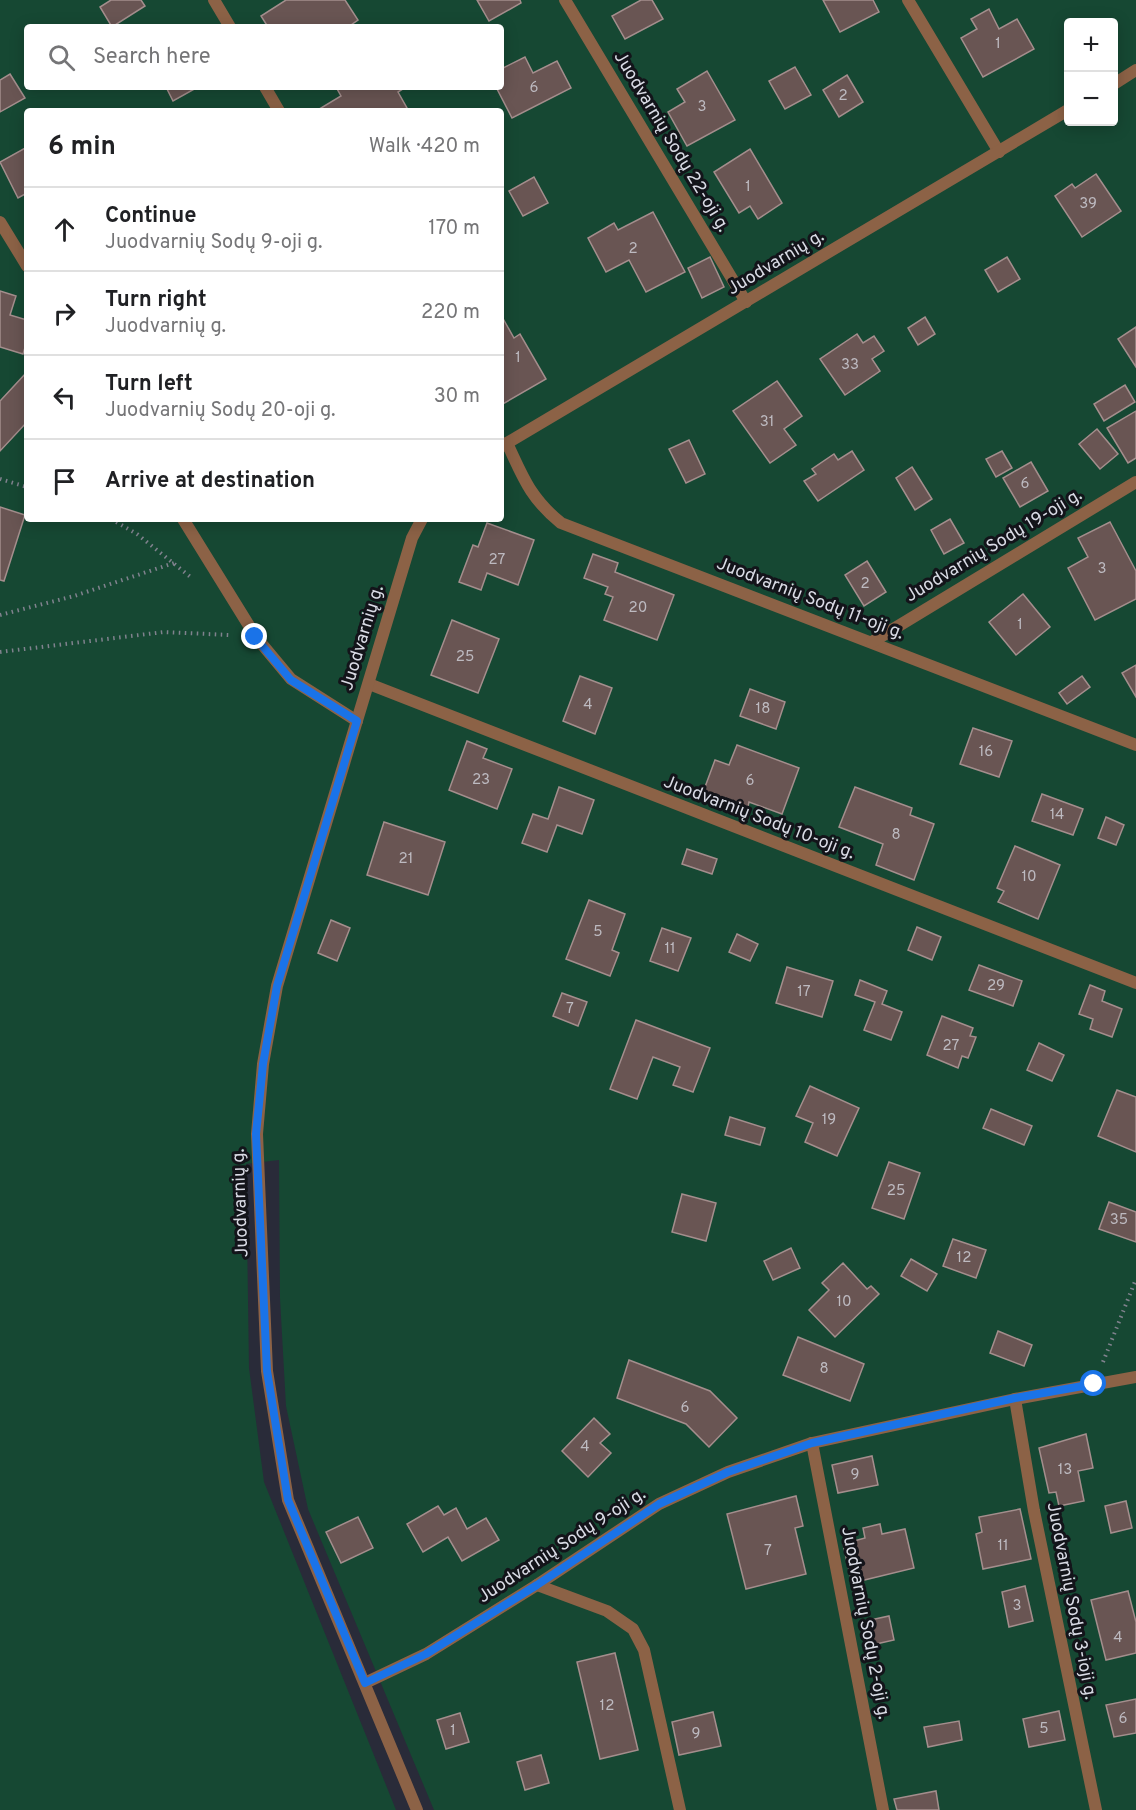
<!DOCTYPE html>
<meta charset="utf-8">
<style>
body{margin:0;font-family:Overpass,sans-serif;background:#f6f6f6;color:#202124}
.controls{position:absolute;right:18px;top:18px;display:grid;overflow:hidden;border-radius:6px;box-shadow:0 3px 15px #0003}
.controls button{width:54px;height:54px;display:grid;place-items:center;padding:0;border:0;border-bottom:2px solid #e0e0e0;background:#fff;color:#202124;font:30px sans-serif}
.stop{position:absolute;width:18px;height:18px;margin:-14px;border:4px solid #1a73e8;border-radius:50%;background:#fff}
.stop.end{background:#1a73e8;border-color:#fff;box-shadow:0 2px 6px #0008}
.list{margin:0;padding:0;list-style:none}
h2{display:flex;justify-content:space-between;align-items:center;height:78px;margin:0;padding:0 24px;font-size:26px}
h2 small{font-size:20px;font-weight:400;color:#757577}
.list li{display:grid;grid-template-columns:39px 1fr auto;gap:18px;align-items:center;box-sizing:border-box;height:84px;padding:0 24px;border-top:2px solid #e0e0e0}
.list b{display:block;font-size:22px;white-space:nowrap}
.list p{margin:0;font-size:20px;white-space:nowrap;color:#757577}
.list em{font-size:20px;font-style:normal;color:#757577}
.icon{flex:none;width:33px;height:33px;fill:none;stroke:currentColor;stroke-width:2;stroke-linecap:round;stroke-linejoin:round}
.map{position:relative;flex:none;width:1136px;height:1810px;overflow:hidden}
.search{position:absolute;background:#fff;box-shadow:0 3px 15px #0003;left:24px;top:24px;width:480px;height:66px;display:flex;align-items:center;gap:15px;box-sizing:border-box;padding:0 21px;border-radius:6px;color:#757577;font-size:22px}
.panel{position:absolute;background:#fff;box-shadow:0 3px 15px #0003;left:24px;top:108px;width:480px;height:414px;border-radius:6px}
.map>svg:first-child{display:block}
</style>
<div class="map">
<svg width="1136" height="1810" viewBox="0 0 1136 1810">
<rect width="100%" height="100%" fill="#292b39"/>
<!-- green -->
<path fill="#164833" fill-rule="evenodd" d="M0 0H1136V1810H434L308 1509 286 1406 280 1298 279 1160 246 1164 249 1368 264 1482 396 1810H0ZM1068 22H1114V122H1068ZM27 27H501V87H27ZM27 111H501V519H27Z"/>
<!-- building -->
<g fill="#695553" stroke="#a48e8d" stroke-width="1.5">
<polygon points="111,0 141,0 145,6 112,27 100,7"/>
<polygon points="286,0 345,0 358,20 348,27 268,27 261,16"/>
<polygon points="477,0 520,0 521,3 489,21"/>
<polygon points="641,0 652,0 663,19 625,39 612,16"/>
<polygon points="823,0 873,0 879,12 840,32"/>
<polygon points="989,9 999,29 1017,19 1034,49 983,77 961,38 977,29 971,19"/>
<polygon points="525,57 533,73 557,61 571,88 512,118 496,87 501,87 501,69"/>
<polygon points="795,67 811,95 785,109 769,81"/>
<polygon points="707,71 735,120 687,146 668,112 685,102 677,89"/>
<polygon points="10,74 25,98 0,112 0,80"/>
<polygon points="847,75 863,102 839,117 823,90"/>
<polygon points="166,87 198,87 173,101"/>
<polygon points="336,87 406,87 398,92 407,108 402,111 316,111 341,96"/>
<polygon points="27,147 27,193 18,198 0,162"/>
<polygon points="750,149 782,203 758,219 750,206 739,213 714,172"/>
<polygon points="1096,174 1121,211 1082,237 1055,196 1072,184 1075,188"/>
<polygon points="534,177 548,203 523,216 509,191"/>
<polygon points="653,212 685,272 646,292 629,260 606,272 588,238 614,223 618,230"/>
<polygon points="710,257 724,287 702,298 688,268"/>
<polygon points="1007,257 1020,279 998,292 985,270"/>
<polygon points="0,291 16,296 10,315 27,320 27,341 23,354 0,347"/>
<polygon points="501,315 514,338 520,334 546,379 501,405"/>
<polygon points="925,317 935,334 918,345 908,328"/>
<polygon points="1136,327 1136,367 1118,339"/>
<polygon points="857,334 863,343 874,336 884,351 872,359 880,371 845,395 820,359"/>
<polygon points="27,372 27,422 0,451 0,401"/>
<polygon points="777,381 802,416 784,429 796,445 770,463 733,411"/>
<polygon points="1125,385 1135,402 1104,421 1094,404"/>
<polygon points="1136,411 1136,458 1128,463 1107,428"/>
<polygon points="1097,429 1118,454 1100,469 1079,444"/>
<polygon points="689,440 705,474 686,483 669,449"/>
<polygon points="852,451 864,470 818,501 804,481 816,474 812,469 834,454 838,460"/>
<polygon points="1002,451 1012,468 996,477 986,459"/>
<polygon points="1031,462 1048,491 1020,507 1003,478"/>
<polygon points="912,467 932,499 915,510 896,478"/>
<polygon points="0,507 25,515 4,581 0,580"/>
<polygon points="950,519 964,543 944,554 931,530"/>
<polygon points="1110,522 1136,571 1136,599 1095,620 1068,568 1088,557 1078,538"/>
<polygon points="487,523 534,540 518,585 487,573 481,590 459,582 473,545 478,547"/>
<polygon points="593,554 618,563 615,572 674,595 657,640 604,620 613,597 605,594 608,587 584,578"/>
<polygon points="867,561 886,592 864,606 845,575"/>
<polygon points="1023,594 1050,627 1016,655 989,622"/>
<polygon points="452,620 499,639 478,693 431,675"/>
<polygon points="1136,665 1136,697 1122,673"/>
<polygon points="580,676 612,688 595,734 563,721"/>
<polygon points="1082,676 1090,687 1067,704 1059,693"/>
<polygon points="750,689 785,702 776,729 740,716"/>
<polygon points="973,728 1012,741 999,777 960,764"/>
<polygon points="467,741 487,749 483,758 512,769 497,809 449,790"/>
<polygon points="737,745 799,768 782,814 749,802 747,811 702,795 715,760 729,765"/>
<polygon points="559,787 594,800 582,834 557,825 547,852 522,843 533,814 548,819"/>
<polygon points="855,787 912,808 910,815 934,824 914,880 876,865 883,844 839,827"/>
<polygon points="1042,794 1083,809 1073,835 1032,821"/>
<polygon points="1106,817 1124,825 1116,845 1098,838"/>
<polygon points="384,822 445,842 428,895 367,875"/>
<polygon points="1015,846 1060,865 1038,919 998,902 1004,891 997,888"/>
<polygon points="687,849 717,859 712,874 682,864"/>
<polygon points="589,900 625,914 612,950 619,953 610,976 566,959"/>
<polygon points="331,920 350,928 337,961 318,953"/>
<polygon points="917,927 941,937 932,960 908,950"/>
<polygon points="662,928 691,938 678,971 650,961"/>
<polygon points="737,934 758,944 750,961 729,952"/>
<polygon points="979,965 1022,981 1013,1006 969,990"/>
<polygon points="787,967 833,981 822,1017 776,1003"/>
<polygon points="860,980 887,991 882,1004 902,1012 891,1040 864,1030 875,1002 855,995"/>
<polygon points="1090,985 1105,991 1102,1001 1122,1009 1112,1037 1090,1029 1093,1019 1079,1014"/>
<polygon points="562,993 587,1002 578,1026 553,1016"/>
<polygon points="942,1016 973,1028 970,1036 976,1037 968,1058 962,1056 958,1068 927,1055"/>
<polygon points="636,1020 710,1048 693,1092 673,1085 680,1067 653,1057 637,1099 610,1089"/>
<polygon points="1039,1043 1064,1055 1052,1081 1027,1070"/>
<polygon points="810,1086 859,1108 837,1156 805,1142 813,1123 796,1116"/>
<polygon points="1117,1090 1136,1097 1136,1152 1098,1136"/>
<polygon points="991,1109 1032,1126 1024,1145 983,1128"/>
<polygon points="730,1117 765,1128 760,1145 725,1135"/>
<polygon points="889,1162 920,1173 904,1219 872,1208"/>
<polygon points="682,1194 716,1203 706,1241 672,1232"/>
<polygon points="1109,1202 1136,1212 1136,1242 1099,1229"/>
<polygon points="953,1239 986,1250 976,1278 943,1266"/>
<polygon points="791,1248 800,1268 773,1280 764,1261"/>
<polygon points="911,1259 937,1274 927,1291 901,1276"/>
<polygon points="843,1263 867,1289 871,1286 879,1294 835,1337 809,1310 829,1290 822,1283"/>
<polygon points="998,1331 1032,1345 1024,1366 990,1353"/>
<polygon points="798,1337 864,1364 850,1401 783,1375"/>
<polygon points="629,1360 710,1391 737,1418 709,1447 686,1424 617,1398"/>
<polygon points="594,1418 610,1434 600,1443 611,1453 588,1477 562,1451"/>
<polygon points="1086,1434 1093,1468 1078,1471 1084,1501 1059,1506 1056,1492 1049,1493 1039,1448"/>
<polygon points="872,1456 878,1485 838,1493 832,1465"/>
<polygon points="796,1496 803,1526 795,1528 806,1574 746,1589 727,1514"/>
<polygon points="1126,1501 1132,1528 1111,1533 1105,1506"/>
<polygon points="438,1506 444,1515 456,1508 467,1529 486,1518 499,1540 462,1561 448,1537 423,1552 407,1524"/>
<polygon points="1020,1509 1031,1559 983,1569 976,1534 982,1532 979,1517"/>
<polygon points="358,1517 373,1548 341,1563 326,1532"/>
<polygon points="880,1524 882,1534 905,1529 914,1568 852,1583 843,1544 865,1538 863,1528"/>
<polygon points="1025,1586 1033,1621 1009,1627 1002,1592"/>
<polygon points="1128,1591 1136,1622 1136,1653 1106,1660 1091,1600"/>
<polygon points="889,1616 894,1640 867,1646 861,1622"/>
<polygon points="615,1653 638,1750 600,1759 577,1662"/>
<polygon points="1136,1699 1136,1733 1114,1737 1106,1705"/>
<polygon points="1059,1711 1065,1740 1029,1747 1023,1719"/>
<polygon points="713,1712 721,1746 679,1755 672,1722"/>
<polygon points="460,1713 469,1742 446,1749 437,1720"/>
<polygon points="959,1721 962,1740 928,1747 924,1727"/>
<polygon points="541,1755 549,1783 525,1790 517,1762"/>
<polygon points="936,1791 939,1810 897,1810 894,1799"/>
</g>
<g fill="none" stroke-linecap="round" stroke-linejoin="round">
<!-- path -->
<g stroke="#80828e" stroke-width="4" stroke-dasharray="1.5 4.5" stroke-linecap="butt">
<polyline points="0,479 27,487"/>
<polyline points="111,519 137,534 193,579"/>
<polyline points="0,615 74,596 174,563"/>
<polyline points="0,652 164,632 229,635"/>
<polyline points="1103,1362 1136,1279"/>
</g>
<!-- street -->
<g stroke="#8c6246" stroke-width="12">
<polyline points="214,0 230,27"/>
<polyline points="565,0 746,302"/>
<polyline points="908,0 999,152"/>
<polyline points="1114,84 1136,70"/>
<polyline points="265,87 279,111"/>
<polyline points="0,222 27,266"/>
<path d="M507 443C523 477 530 498 561 523L1136 745"/>
<polyline points="502,446 1068,110"/>
<polyline points="183,519 256,637 291,679 357,721"/>
<polyline points="872,642 1136,482"/>
<polyline points="369,684 1136,983"/>
<polyline points="1015,1399 1034,1511 1096,1810"/>
<polyline points="812,1443 883,1810"/>
<polyline points="537,1585 607,1611 633,1629 644,1650 680,1810"/>
<polyline points="365,1683 426,1654 537,1585 659,1504 728,1472 812,1443 1015,1399 1136,1377"/>
<polyline points="417,1810 288,1500 267,1371 257,1134 263,1064 277,986 412,538 422,519"/>
</g>
</g>
<g fill="none" stroke-linecap="round" stroke-linejoin="round">
<!-- route -->
<polyline stroke="#1a73e8" stroke-width="8" points="255,637 291,680 357,721 277,986 263,1064 256,1134 267,1371 288,1500 365,1683 426,1654 537,1585 659,1504 728,1472 812,1443 1015,1398 1094,1384"/>
</g>
<g text-anchor="middle" dominant-baseline="central" stroke-width="6" stroke-linejoin="round" paint-order="stroke">
<!-- number labels -->
<g font-size="15" fill="#bdbac0">
<text x="998" y="44">1</text>
<text x="534" y="88">6</text>
<text x="843" y="96">2</text>
<text x="702" y="107">3</text>
<text x="748" y="187">1</text>
<text x="1088" y="204">39</text>
<text x="633" y="249">2</text>
<text x="518" y="358">1</text>
<text x="850" y="365">33</text>
<text x="767" y="422">31</text>
<text x="1025" y="484">6</text>
<text x="497" y="560">27</text>
<text x="1102" y="569">3</text>
<text x="865" y="584">2</text>
<text x="638" y="608">20</text>
<text x="1020" y="625">1</text>
<text x="465" y="657">25</text>
<text x="588" y="705">4</text>
<text x="763" y="709">18</text>
<text x="986" y="752">16</text>
<text x="481" y="780">23</text>
<text x="750" y="781">6</text>
<text x="1057" y="815">14</text>
<text x="896" y="835">8</text>
<text x="406" y="859">21</text>
<text x="1029" y="877">10</text>
<text x="598" y="932">5</text>
<text x="670" y="949">11</text>
<text x="996" y="986">29</text>
<text x="804" y="992">17</text>
<text x="570" y="1009">7</text>
<text x="951" y="1046">27</text>
<text x="829" y="1120">19</text>
<text x="896" y="1191">25</text>
<text x="1119" y="1220">35</text>
<text x="964" y="1258">12</text>
<text x="844" y="1302">10</text>
<text x="824" y="1369">8</text>
<text x="685" y="1408">6</text>
<text x="585" y="1447">4</text>
<text x="1065" y="1470">13</text>
<text x="855" y="1475">9</text>
<text x="1003" y="1546">11</text>
<text x="768" y="1551">7</text>
<text x="1017" y="1606">3</text>
<text x="1118" y="1638">4</text>
<text x="607" y="1706">12</text>
<text x="1123" y="1719">6</text>
<text x="1044" y="1729">5</text>
<text x="453" y="1731">1</text>
<text x="696" y="1734">9</text>
</g>
<!-- street labels -->
<g font-size="18" fill="#d9dbe5" stroke="#13141a">
<text transform="translate(671 142) rotate(59)">Juodvarnių Sodų 22-oji g.</text>
<text transform="translate(776 263) rotate(-31)">Juodvarnių g.</text>
<text transform="translate(994 546) rotate(-31)">Juodvarnių Sodų 19-oji g.</text>
<text transform="translate(810 599) rotate(21)">Juodvarnių Sodų 11-oji g.</text>
<text transform="translate(363 638) rotate(-73)">Juodvarnių g.</text>
<text transform="translate(759 818) rotate(21)">Juodvarnių Sodų 10-oji g.</text>
<text transform="translate(241 1203) rotate(-92)">Juodvarnių g.</text>
<text transform="translate(562 1546) rotate(-33)">Juodvarnių Sodų 9-oji g.</text>
<text transform="translate(1071 1601) rotate(79)">Juodvarnių Sodų 3-ioji g.</text>
<text transform="translate(865 1623) rotate(79)">Juodvarnių Sodų 2-oji g.</text>
</g>
</g>
</svg>
<div class="controls">
<button>+</button>
<button>−</button>
</div>
<div class="stop" style="left:1094px;top:1384px"></div>
<div class="stop end" style="left:255px;top:637px"></div>
<div class="search"><svg class="icon" aria-label="search" viewBox="0 0 24 24"><circle cx="10" cy="10" r="6"/><path d="M15 15l6 6"/></svg>Search here</div>
<section class="panel">
<h2>6 min<small>Walk · 420 m</small></h2>
<ul class="list">
<li><svg class="icon" aria-label="ahead" viewBox="0 0 24 24"><path d="M12 20V5M6 11l6-6 6 6"/></svg><div><b>Continue</b><p>Juodvarnių Sodų 9-oji g.</p></div><em>170 m</em></li>
<li><svg class="icon" aria-label="right" viewBox="0 0 24 24"><path d="M7 20v-9h11M14 6l5 5-5 5"/></svg><div><b>Turn right</b><p>Juodvarnių g.</p></div><em>220 m</em></li>
<li><svg class="icon" aria-label="left" viewBox="0 0 24 24"><path d="M17 20v-9H6M10 6l-5 5 5 5"/></svg><div><b>Turn left</b><p>Juodvarnių Sodų 20-oji g.</p></div><em>30 m</em></li>
<li><svg class="icon" aria-label="arrive" viewBox="0 0 24 24"><path d="M6 21V4h12l-3 4 3 4H6"/></svg><div><b>Arrive at destination</b></div></li>
</ul>
</section>
</div>
